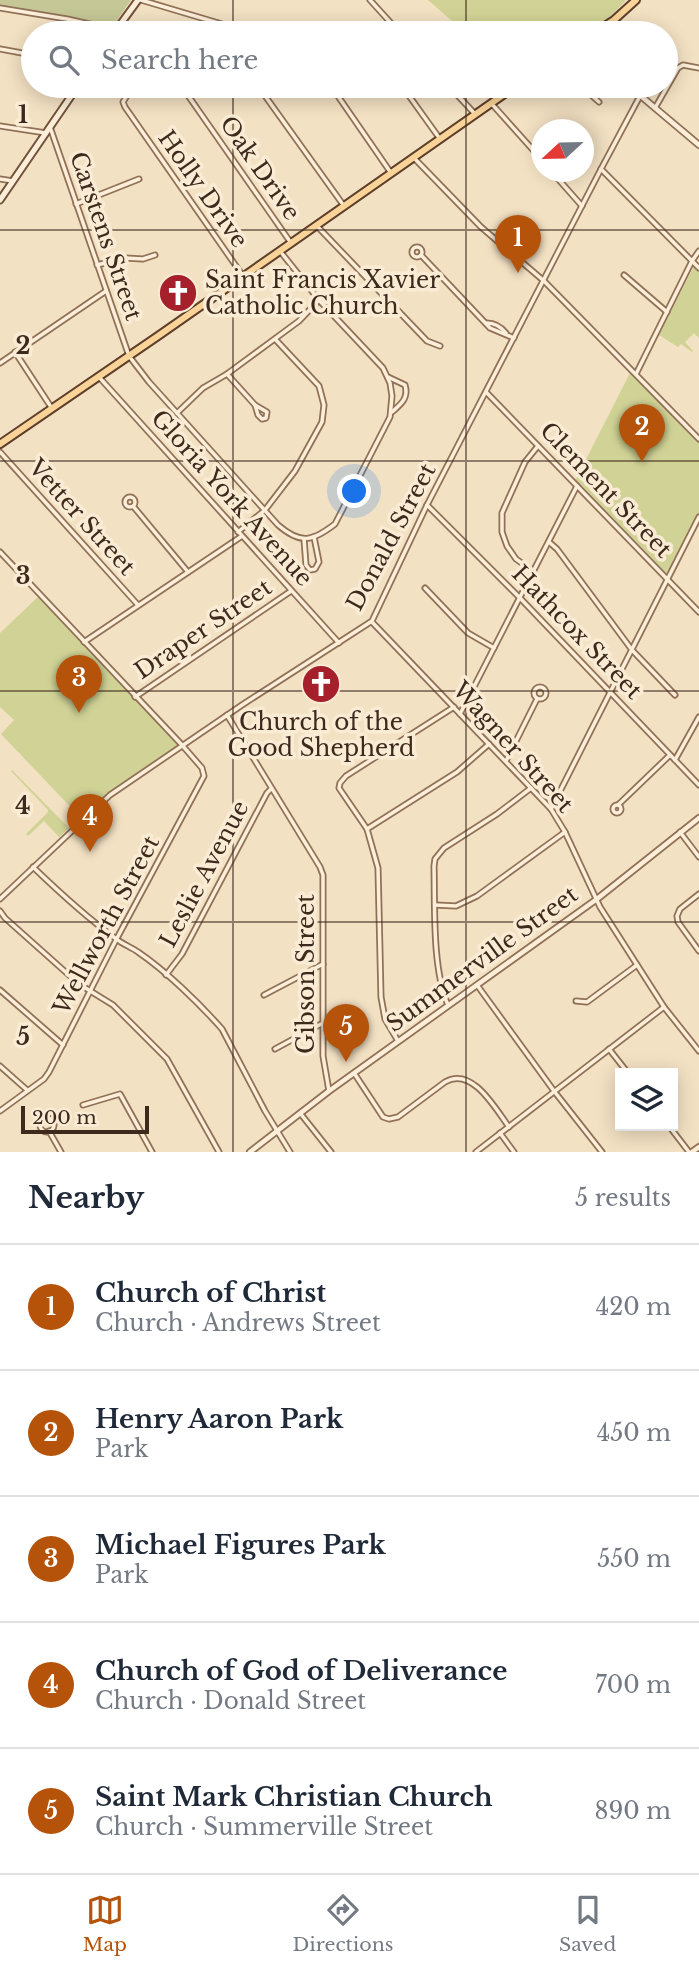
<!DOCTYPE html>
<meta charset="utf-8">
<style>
body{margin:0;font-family:"Libre Baskerville",serif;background:#f2f2f3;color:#1f2937}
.controls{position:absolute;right:21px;bottom:21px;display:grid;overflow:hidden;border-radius:0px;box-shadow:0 4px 18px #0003}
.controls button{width:63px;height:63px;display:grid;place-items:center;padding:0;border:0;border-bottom:2px solid #e0e1e3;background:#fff;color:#1f2937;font:35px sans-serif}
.compass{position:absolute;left:531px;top:119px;width:63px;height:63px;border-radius:50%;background:#fff;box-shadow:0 4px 18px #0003;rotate:248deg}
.scale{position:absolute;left:21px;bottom:18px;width:128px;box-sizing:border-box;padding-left:7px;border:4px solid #3e2a1d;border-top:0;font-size:19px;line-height:24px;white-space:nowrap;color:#3e2a1d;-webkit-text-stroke:5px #f9ebd4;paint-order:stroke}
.you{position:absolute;left:355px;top:492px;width:24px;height:24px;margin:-18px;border:5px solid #fff;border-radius:50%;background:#1a73e8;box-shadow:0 0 0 10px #1a73e833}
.badge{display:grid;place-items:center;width:46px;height:46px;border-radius:50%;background:#b45309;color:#fff;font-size:23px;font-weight:700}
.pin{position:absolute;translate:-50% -58px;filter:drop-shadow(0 2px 4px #0008)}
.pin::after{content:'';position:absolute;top:37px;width:24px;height:21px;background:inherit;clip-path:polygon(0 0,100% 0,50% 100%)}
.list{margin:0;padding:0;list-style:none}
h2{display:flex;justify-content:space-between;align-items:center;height:91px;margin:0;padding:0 28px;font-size:30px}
h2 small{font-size:23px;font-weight:400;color:#747a83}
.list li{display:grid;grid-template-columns:46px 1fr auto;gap:21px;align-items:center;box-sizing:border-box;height:126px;padding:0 28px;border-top:2px solid #e0e1e3}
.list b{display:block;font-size:26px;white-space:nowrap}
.list p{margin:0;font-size:23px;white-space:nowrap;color:#747a83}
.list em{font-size:23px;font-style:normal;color:#747a83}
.icon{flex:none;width:38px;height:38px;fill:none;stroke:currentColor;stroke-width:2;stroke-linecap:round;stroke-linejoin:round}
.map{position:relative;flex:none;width:699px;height:1152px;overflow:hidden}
.search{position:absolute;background:#fff;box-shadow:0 4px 18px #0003;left:21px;right:21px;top:21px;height:77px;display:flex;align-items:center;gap:18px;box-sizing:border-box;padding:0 24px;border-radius:38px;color:#747a83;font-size:26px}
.sheet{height:721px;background:#fff}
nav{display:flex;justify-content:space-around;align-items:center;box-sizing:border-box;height:98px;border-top:2px solid #e0e1e3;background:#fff;font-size:19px;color:#747a83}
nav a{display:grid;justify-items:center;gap:4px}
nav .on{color:#b45309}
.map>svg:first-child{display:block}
</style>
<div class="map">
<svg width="699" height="1152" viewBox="0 0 699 1152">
<rect width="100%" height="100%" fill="#f3e1c3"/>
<!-- green -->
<g fill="#d1d396">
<polygon points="428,0 626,0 614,13 587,33 466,33"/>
<polygon points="693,268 695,268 699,272 699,338 694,333 685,342 693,351 692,352 681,344 678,347 659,335"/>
<polygon points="630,373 699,442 699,513 668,575 583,487 575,481"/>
<polygon points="39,596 180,745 109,795 82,819 1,734 14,720 0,707 0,633"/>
<polygon points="12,770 69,828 59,837 44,821 28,836 26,834 48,812 48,810 11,771"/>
</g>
<!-- cemetery -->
<polygon fill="#c5c796" points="0,0 131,0 113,26 0,5"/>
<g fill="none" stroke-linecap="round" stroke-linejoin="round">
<!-- minor casing -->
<g stroke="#907157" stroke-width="7">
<g id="minor">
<polyline points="141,0 252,33"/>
<polyline points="370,0 400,33"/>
<polyline points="0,8 67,19 116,30"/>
<polyline points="0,49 33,55"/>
<polyline points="133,86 123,102 125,107 243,276"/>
<polyline points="169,86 182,90 187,94 291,243"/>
<polyline points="258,86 344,206"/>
<polyline points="331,86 391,173"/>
<polyline points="402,86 440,139"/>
<polyline points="449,86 475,114"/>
<polyline points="581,86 599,102"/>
<polyline points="491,103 542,160"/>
<polyline points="655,108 678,68 683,65 699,68"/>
<polyline points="0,126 46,133"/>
<path d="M50 127 129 356 149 382 278 525C301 545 313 541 335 524L390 417 392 396 390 383 383 368 319 300 280 251"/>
<polyline points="415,159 481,227 544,281 699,439"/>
<polyline points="601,169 699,268"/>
<polyline points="552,172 582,206"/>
<polyline points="0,179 13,181"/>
<polyline points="76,204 139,179"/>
<polyline points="316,225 427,341 440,346"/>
<circle cx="417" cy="252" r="5"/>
<polyline points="421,255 490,328 514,338"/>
<polyline points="97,265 125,258 143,259 155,255"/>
<polyline points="624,275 667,312"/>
<path d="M487 323C494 323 501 327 506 333"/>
<polyline points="15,352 51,407"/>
<polyline points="0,363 106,291"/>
<polyline points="227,374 255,405"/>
<polyline points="636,374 692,261 699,251"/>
<polyline points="99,377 339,643"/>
<path d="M388 377 405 385C409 398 401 404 392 412"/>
<path d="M486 392C557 465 628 539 699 612"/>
<polygon points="255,405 267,412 266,418 262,419 258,415"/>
<polyline points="177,413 203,388 227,374 299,321 319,300"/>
<polyline points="0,452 138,605"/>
<circle cx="130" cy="502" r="5"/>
<polyline points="427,505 520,598 699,785"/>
<polyline points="133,506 188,572"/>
<polyline points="238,532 265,510 295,471 322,422 324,405 319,386 275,339"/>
<polyline points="304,539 306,565 310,570 315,569 319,562 314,537"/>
<polyline points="549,542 557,549 632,650 675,695"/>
<polyline points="0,552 182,745 202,768 204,776 116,940 49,1072 44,1079 0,1111"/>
<polyline points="533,571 516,559 507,546 502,532 502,513 525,462 538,446"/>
<polyline points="425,588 468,633 494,648"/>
<polyline points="372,622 551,809 565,832 600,907 664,1007 699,1051"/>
<polyline points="84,642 242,536"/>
<circle cx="540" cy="693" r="6"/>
<polyline points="135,697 291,591"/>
<polyline points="460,714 577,486"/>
<polyline points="227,715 320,867 323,875 323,1056 329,1091"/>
<polyline points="675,760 699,717"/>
<polyline points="506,761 537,699"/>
<circle cx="617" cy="809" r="4"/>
<polyline points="618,805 670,755"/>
<polyline points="551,809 699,517"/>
<polyline points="367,829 457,772 489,744"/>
<polyline points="680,832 699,857"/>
<path d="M33 867C59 892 86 917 115 938 122 944 131 947 138 952 166 971 199 1003 222 1029L265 1111 290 1152"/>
<polyline points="699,894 680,909 677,916 678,922 699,951"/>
<polyline points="0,899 110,795 242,705 372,621 427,505 601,169 640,96"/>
<polyline points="435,905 456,906 477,896 565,832"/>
<polyline points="0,911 5,918 79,984 113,1005 167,1059 219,1152"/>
<polyline points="166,975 182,954 267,793 271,789"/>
<polyline points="477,985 554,1091 602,1152"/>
<polyline points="0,990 63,1045"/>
<polyline points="264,995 323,964"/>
<polyline points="576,1001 587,1002 637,965"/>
<path d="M448 1005C432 969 435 906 434 866L435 859 444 848 497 814 531 788"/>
<polyline points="398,1041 385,1019 381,997 378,868 367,829 339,788 340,783 346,776 454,707"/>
<polyline points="275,1049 323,1023"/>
<polyline points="609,1049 628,1073"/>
<polyline points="0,1066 27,1090"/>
<path d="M354 1073 383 1117 389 1119 398 1117 445 1082C472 1066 495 1108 509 1127"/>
<polyline points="83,1105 120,1094 152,1152"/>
<polyline points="300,1113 331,1152"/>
<circle cx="47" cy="1125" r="7"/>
<polyline points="669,1126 689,1152"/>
<polyline points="49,1131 61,1152"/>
<polyline points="500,1133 514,1152"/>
<polyline points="476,1152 664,1007"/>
</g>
</g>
<!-- tertiary casing -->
<g stroke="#907157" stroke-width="8">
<g id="tertiary">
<polyline points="629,86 699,145"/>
<polyline points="250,1152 329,1091 597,899 699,818"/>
<polyline points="692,1152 699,1147"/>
</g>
</g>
<!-- secondary casing -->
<g stroke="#72523b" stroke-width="9">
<g id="secondary">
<polyline points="114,33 138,0"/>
<polyline points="0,200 78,86"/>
</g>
</g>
<!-- primary casing -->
<g stroke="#5d3f2c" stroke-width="10">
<g id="primary">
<polyline points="594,33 614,20 636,0"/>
<polyline points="0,444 158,336 516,86"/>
</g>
</g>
<!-- minor -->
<use href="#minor" stroke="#fceed8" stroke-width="3.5"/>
<!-- tertiary -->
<use href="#tertiary" stroke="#fceed8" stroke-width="4.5"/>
<!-- secondary -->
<use href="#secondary" stroke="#fceed8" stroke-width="5"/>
<!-- primary -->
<use href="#primary" stroke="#fad398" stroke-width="6"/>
</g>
<!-- grid -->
<path fill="none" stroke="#3e2a1d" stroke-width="2" stroke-opacity="0.55" d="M233 0V33M466 0V33M233 86V1152M466 86V1152M0 230H699M0 461H699M0 691H699M0 922H699"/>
<!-- icons -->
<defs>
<g id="church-disc" transform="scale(2.0125)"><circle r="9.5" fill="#a6202c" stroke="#f9ebd4"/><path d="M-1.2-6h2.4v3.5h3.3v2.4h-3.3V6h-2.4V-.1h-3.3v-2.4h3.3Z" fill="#fff"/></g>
</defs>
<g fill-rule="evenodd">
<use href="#church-disc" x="178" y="293"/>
<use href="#church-disc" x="321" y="684"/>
</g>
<g text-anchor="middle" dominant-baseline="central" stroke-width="7" stroke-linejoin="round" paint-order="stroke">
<!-- street labels -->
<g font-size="23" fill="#3e2a1d" stroke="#f9ebd4">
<text transform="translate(260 168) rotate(55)">Oak Drive</text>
<text transform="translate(203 189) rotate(55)">Holly Drive</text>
<text transform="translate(106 236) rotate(71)">Carstens Street</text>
<text transform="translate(606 490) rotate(46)">Clement Street</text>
<text transform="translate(232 498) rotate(48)">Gloria York Avenue</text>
<text transform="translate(82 517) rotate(48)">Vetter Street</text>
<text transform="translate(391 537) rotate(-62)">Donald Street</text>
<text transform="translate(203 629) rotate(-34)">Draper Street</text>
<text transform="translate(577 632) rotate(46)">Hathcox Street</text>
<text transform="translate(513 747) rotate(48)">Wagner Street</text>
<text transform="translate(204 874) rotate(-62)">Leslie Avenue</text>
<text transform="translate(106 925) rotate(-62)">Wellworth Street</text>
<text transform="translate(482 959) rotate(-36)">Summerville Street</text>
<text transform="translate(306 974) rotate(-90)">Gibson Street</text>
</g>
<!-- poi labels -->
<g font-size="23" fill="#3e2a1d" stroke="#f9ebd4" text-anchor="start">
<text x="205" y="280">Saint Francis Xavier<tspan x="205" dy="26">Catholic Church</tspan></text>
<text x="321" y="722" text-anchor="middle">Church of the<tspan x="321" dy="26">Good Shepherd</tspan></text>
</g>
</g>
<g font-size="23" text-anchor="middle" font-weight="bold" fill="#3e2a1d" stroke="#f9ebd4" stroke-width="7" stroke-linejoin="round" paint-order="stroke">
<text x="23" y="123">1</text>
<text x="23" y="354">2</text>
<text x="23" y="584">3</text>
<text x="23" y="814">4</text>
<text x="23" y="1045">5</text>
</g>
</svg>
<div class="controls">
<button><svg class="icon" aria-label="layers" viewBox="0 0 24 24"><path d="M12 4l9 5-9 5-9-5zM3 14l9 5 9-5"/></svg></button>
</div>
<svg class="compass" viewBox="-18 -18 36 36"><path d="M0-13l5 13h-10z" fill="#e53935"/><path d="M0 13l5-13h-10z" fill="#747a83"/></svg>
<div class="scale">200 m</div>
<div class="you"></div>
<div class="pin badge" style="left:518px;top:273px">1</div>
<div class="pin badge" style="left:642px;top:462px">2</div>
<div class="pin badge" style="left:79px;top:713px">3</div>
<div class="pin badge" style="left:90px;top:852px">4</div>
<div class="pin badge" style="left:346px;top:1062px">5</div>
<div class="search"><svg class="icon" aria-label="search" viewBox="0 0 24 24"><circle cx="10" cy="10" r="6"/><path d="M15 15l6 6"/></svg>Search here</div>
</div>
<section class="sheet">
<h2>Nearby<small>5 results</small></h2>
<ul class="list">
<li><span class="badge">1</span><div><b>Church of Christ</b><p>Church · Andrews Street</p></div><em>420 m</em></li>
<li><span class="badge">2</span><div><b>Henry Aaron Park</b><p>Park</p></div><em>450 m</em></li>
<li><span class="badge">3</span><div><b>Michael Figures Park</b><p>Park</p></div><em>550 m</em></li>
<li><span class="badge">4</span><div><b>Church of God of Deliverance</b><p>Church · Donald Street</p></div><em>700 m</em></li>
<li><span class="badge">5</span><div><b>Saint Mark Christian Church</b><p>Church · Summerville Street</p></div><em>890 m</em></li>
</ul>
</section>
<nav>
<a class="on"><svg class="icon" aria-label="map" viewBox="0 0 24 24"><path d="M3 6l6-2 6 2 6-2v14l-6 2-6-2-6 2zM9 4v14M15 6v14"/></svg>Map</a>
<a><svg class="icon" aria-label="directions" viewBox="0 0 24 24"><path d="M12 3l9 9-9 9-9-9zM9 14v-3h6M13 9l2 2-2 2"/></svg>Directions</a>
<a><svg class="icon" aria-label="saved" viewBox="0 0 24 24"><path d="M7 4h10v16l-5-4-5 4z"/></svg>Saved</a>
</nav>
